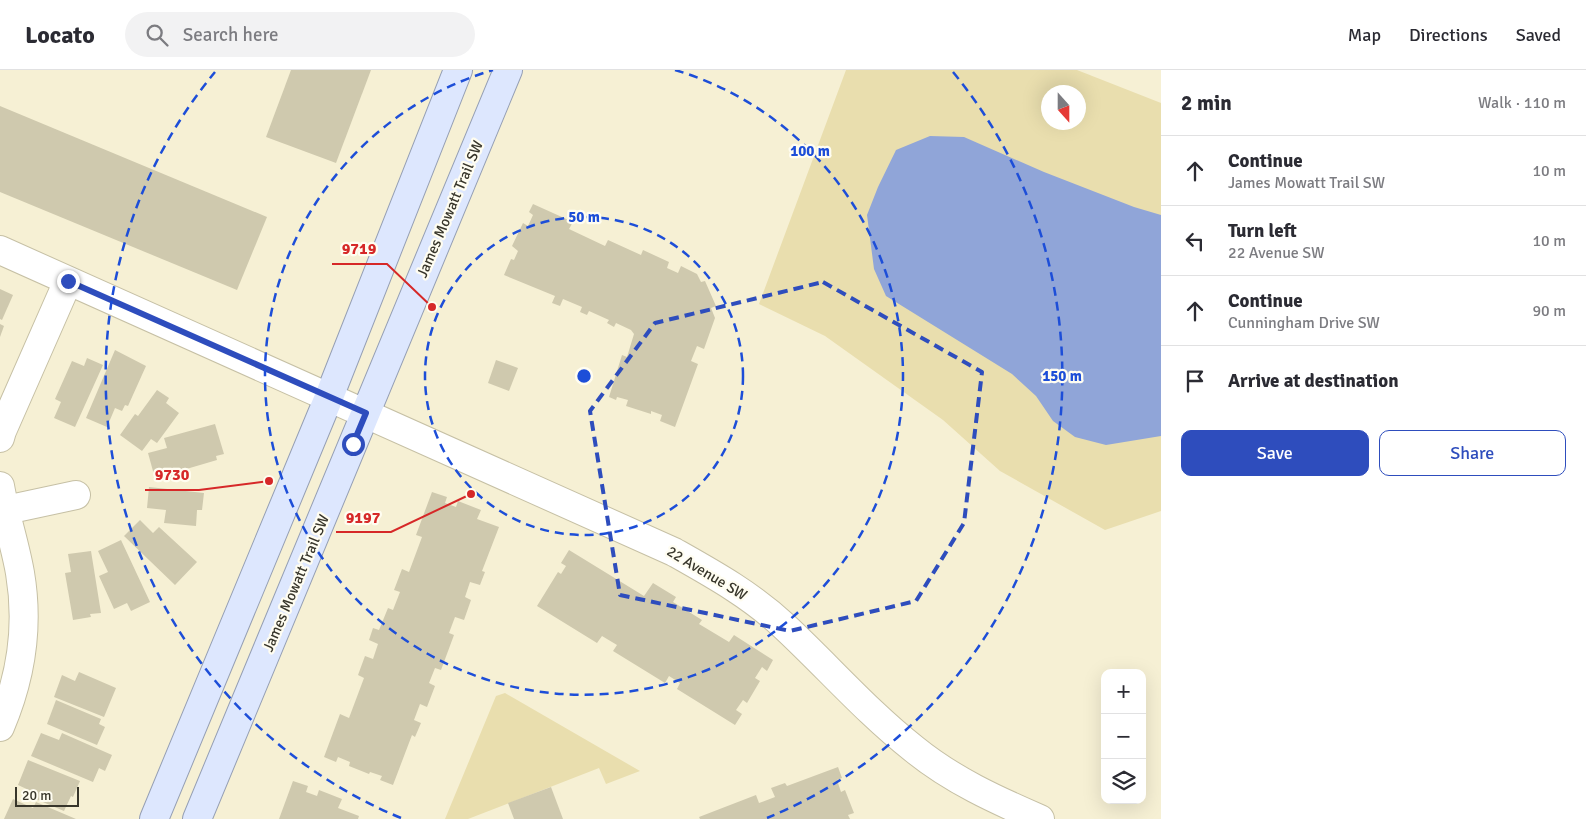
<!DOCTYPE html>
<meta charset="utf-8">
<style>
body{margin:0;font-family:Signika,sans-serif;background:#f2f2f3;color:#2b2b33}
.controls{position:absolute;right:15px;bottom:15px;display:grid;overflow:hidden;border-radius:10px;box-shadow:0 5px 20px #0002}
.controls button{width:45px;height:45px;display:grid;place-items:center;padding:0;border:0;border-bottom:1px solid #e1e1e2;background:#fff;color:#2b2b33;font:25px sans-serif}
.compass{position:absolute;left:1041px;top:15px;width:45px;height:45px;border-radius:50%;background:#fff;box-shadow:0 5px 20px #0002;rotate:159deg}
.scale{position:absolute;left:15px;bottom:12px;width:64px;box-sizing:border-box;padding-left:5px;border:2px solid #38362b;border-top:0;font-size:14px;line-height:18px;white-space:nowrap;color:#38362b;-webkit-text-stroke:4px #fffdf1;paint-order:stroke}
.stop{position:absolute;width:15px;height:15px;margin:-11px;border:4px solid #2e4dbd;border-radius:50%;background:#fff}
.stop.end{background:#2e4dbd;border-color:#fff;box-shadow:0 1px 5px #0008}
.list{margin:0;padding:0;list-style:none}
h2{display:flex;justify-content:space-between;align-items:center;height:65px;margin:0;padding:0 20px;font-size:21px}
h2 small{font-size:16px;font-weight:400;color:#7c7c81}
.list li{display:grid;grid-template-columns:32px 1fr auto;gap:15px;align-items:center;box-sizing:border-box;height:70px;padding:0 20px;border-top:1px solid #e1e1e2}
.list b{display:block;font-size:19px;white-space:nowrap}
.list p{margin:0;font-size:16px;white-space:nowrap;color:#7c7c81}
.list em{font-size:16px;font-style:normal;color:#7c7c81}
.actions{display:flex;gap:10px;padding:15px 20px}
.actions a{flex:1;padding:11px 0;border:1px solid #2e4dbd;border-radius:10px;text-align:center;font-size:18px;color:#2e4dbd}
.actions .main{background:#2e4dbd;color:#fff}
.icon{flex:none;width:28px;height:28px;fill:none;stroke:currentColor;stroke-width:2;stroke-linecap:round;stroke-linejoin:round}
.map{position:relative;flex:none;width:1161px;height:749px;overflow:hidden}
header{display:flex;align-items:center;gap:30px;box-sizing:border-box;height:70px;padding:0 25px;background:#fff;border-bottom:1px solid #e1e1e2}
header strong{font-size:24px}
nav{display:flex;gap:28px;margin-inline-start:auto;font-size:18px}
.search{width:350px;height:45px;background:#f2f2f3;display:flex;align-items:center;gap:12px;box-sizing:border-box;padding:0 18px;border-radius:28px;color:#7c7c81;font-size:19px}
main{display:flex}
aside{flex:1;background:#fff}
.map>svg:first-child{display:block}
</style>
<header>
<strong>Locato</strong>
<div class="search"><svg class="icon" aria-label="search" viewBox="0 0 24 24"><circle cx="10" cy="10" r="6"/><path d="M15 15l6 6"/></svg>Search here</div>
<nav><a>Map</a><a>Directions</a><a>Saved</a></nav>
</header>
<main>
<div class="map">
<svg width="1161" height="749" viewBox="0 0 1161 749">
<rect width="100%" height="100%" fill="#f6f0d4"/>
<!-- green -->
<g fill="#e9deae" fill-rule="evenodd">
<path d="M846 0H1077L1161 33V441L1105 460 1000 401 943 350 825 266 759 234ZM1048 22H1078V52H1048Z"/>
<polygon points="505,623 640,701 606,714 599,698 468,749 445,749 496,626"/>
</g>
<!-- water -->
<polygon fill="#90a5d8" points="930,66 964,67 1044,102 1134,137 1161,145 1161,366 1106,375 1075,367 1053,351 1036,326 1012,304 886,226 874,199 867,145 878,117 896,80"/>
<!-- building -->
<g fill="#cfc9ae">
<polygon points="291,0 371,0 336,93 266,67"/>
<polygon points="0,36 267,147 237,220 0,122"/>
<polygon points="533,134 573,152 569,159 605,176 608,170 641,185 643,180 669,192 667,198 678,203 681,196 697,204 701,212 705,211 716,236 711,238 715,248 704,279 697,276 691,291 698,294 675,357 660,351 662,345 651,341 651,344 626,336 628,330 617,327 616,330 609,327 622,285 627,287 634,264 631,260 616,253 614,257 607,253 609,250 589,241 587,245 580,242 582,237 563,229 560,236 552,233 555,226 504,205 511,189 514,190 518,181 512,176 523,153 528,156 533,145 529,142"/>
<polygon points="0,219 13,225 2,250 0,249"/>
<polygon points="0,254 4,256 0,267"/>
<polygon points="115,280 146,296 128,336 125,335 122,341 115,338 107,357 86,348"/>
<polygon points="87,288 103,295 75,357 54,348 61,332 55,329 72,291 84,296"/>
<polygon points="496,290 518,298 509,321 488,313"/>
<polygon points="157,320 169,328 166,333 179,343 157,373 151,369 142,381 120,365 135,344 138,346"/>
<polygon points="215,354 224,384 216,386 217,390 183,400 185,404 156,412 148,383 167,378 164,368"/>
<polygon points="149,417 204,423 202,440 197,440 196,456 164,453 166,440 147,438"/>
<polygon points="432,422 447,427 445,433 456,437 458,431 481,440 477,449 499,457 482,501 485,502 480,515 470,512 465,527 471,530 464,550 455,547 449,563 454,565 441,600 435,598 429,613 435,616 427,637 420,634 414,650 421,653 415,667 412,665 393,715 380,710 382,706 370,702 369,704 349,696 350,692 338,687 336,692 324,687 340,644 349,648 364,608 358,605 365,586 373,589 378,574 369,570 373,558 379,560 388,538 393,540 400,522 394,520 402,499 409,502 422,467 416,465"/>
<polygon points="140,450 153,463 159,457 197,492 175,515 124,466"/>
<polygon points="121,470 150,532 131,541 127,533 114,539 99,506 108,502 98,481"/>
<polygon points="569,480 644,526 653,513 676,527 673,532 702,550 699,554 729,572 734,565 773,590 767,601 762,597 755,608 760,611 747,633 743,630 736,640 742,644 735,655 677,619 680,613 669,606 665,613 613,581 617,575 602,566 597,573 537,536 558,502 561,504 566,496 561,493"/>
<polygon points="91,481 101,543 90,544 91,547 73,550 65,503 71,502 68,484"/>
<polygon points="79,602 116,618 104,647 54,627 62,605 75,611"/>
<polygon points="56,630 101,649 99,654 105,657 97,675 47,654"/>
<polygon points="41,663 59,670 62,663 112,685 105,701 99,698 93,712 31,686"/>
<polygon points="28,690 80,711 73,727 71,726 64,741 31,727 33,722 18,715"/>
<polygon points="838,697 842,708 837,710 841,722 845,720 854,743 848,745 850,749 700,749 699,747 756,725 759,733 775,727 771,718 785,713 787,716"/>
<polygon points="293,711 308,716 306,722 317,726 319,720 342,729 338,738 359,746 358,749 279,749"/>
<polygon points="551,717 563,749 514,749 508,733"/>
<polygon points="13,729 33,738 36,732 76,749 4,749"/>
</g>
<g fill="none" stroke-linecap="round" stroke-linejoin="round">
<!-- minor casing -->
<g stroke="#c6c0a5" stroke-width="30">
<g id="minor">
<path d="M0 180 674 482C713 504 751 525 784 556 828 597 867 642 914 679 952 710 996 730 1040 749"/>
<polyline points="0,368 2,361 68,211"/>
<path d="M0 416C5 445 15 474 20 503 29 556 21 608 0 657"/>
<polyline points="6,440 76,425"/>
</g>
</g>
<!-- major casing -->
<g stroke="#959fb4" stroke-width="30">
<g id="major">
<polyline points="154,749 329,327 458,0"/>
<polyline points="197,749 508,0"/>
</g>
</g>
<!-- minor -->
<use href="#minor" stroke="#fff" stroke-width="28"/>
<!-- major -->
<use href="#major" stroke="#dde7fe" stroke-width="28"/>
</g>
<g fill="none" stroke-linecap="round" stroke-linejoin="round">
<!-- route -->
<polyline stroke="#2e4dbd" stroke-width="6" points="68,211 366,343 353,374"/>
</g>
<!-- marked area -->
<path fill="none" stroke="#2e4dbd" stroke-width="4" stroke-dasharray="10 6" stroke-linejoin="round" d="M823 212 982 302 964 453 916 531 790 561 620 525 590 341 655 253Z"/>
<!-- distance rings -->
<g fill="none" stroke="#1d4ed8" stroke-width="2.5" stroke-dasharray="9 6">
<circle cx="584" cy="306" r="159"/>
<path d="M675 0A319 319 0 1 1 493 0"/>
<path d="M401 748A478 478 0 0 1 215 2M953 2A478 478 0 0 1 767 748"/>
</g>
<g text-anchor="middle" dominant-baseline="central" stroke-width="4.5" stroke-linejoin="round" paint-order="stroke">
<!-- street labels -->
<g font-size="15" fill="#38362b" stroke="#fffdf1">
<text transform="translate(450 139) rotate(-67)">James Mowatt Trail SW</text>
<text transform="translate(707 503) rotate(31)">22 Avenue SW</text>
<text transform="translate(296 513) rotate(-67)">James Mowatt Trail SW</text>
</g>
</g>
<circle cx="584" cy="306" r="8" fill="#1d4ed8" stroke="#fffdf1" stroke-width="2.5"/>
<g font-size="15" text-anchor="middle" font-weight="bold" fill="#1d4ed8" stroke="#fffdf1" stroke-width="4.5" stroke-linejoin="round" paint-order="stroke">
<text x="810" y="86">100 m</text>
<text x="584" y="152">50 m</text>
<text x="1062" y="311">150 m</text>
</g>
<!-- callouts -->
<path fill="none" stroke="#d62828" stroke-width="2" d="M432 237L387 194H332M269 411L199 420H145M471 424L391 462H336"/>
<g fill="#d62828" stroke="#fffdf1" stroke-width="2">
<circle cx="432" cy="237" r="5"/>
<circle cx="269" cy="411" r="5"/>
<circle cx="471" cy="424" r="5"/>
</g>
<g font-size="16" text-anchor="middle" font-weight="bold" fill="#d62828" stroke="#fffdf1" stroke-width="4.5" stroke-linejoin="round" paint-order="stroke">
<text x="359" y="184">9719</text>
<text x="172" y="410">9730</text>
<text x="363" y="453">9197</text>
</g>
</svg>
<div class="controls">
<button>+</button>
<button>−</button>
<button><svg class="icon" aria-label="layers" viewBox="0 0 24 24"><path d="M12 4l9 5-9 5-9-5zM3 14l9 5 9-5"/></svg></button>
</div>
<svg class="compass" viewBox="-18 -18 36 36"><path d="M0-13l5 13h-10z" fill="#e53935"/><path d="M0 13l5-13h-10z" fill="#7c7c81"/></svg>
<div class="scale">20 m</div>
<div class="stop" style="left:353px;top:374px"></div>
<div class="stop end" style="left:68px;top:211px"></div>
</div>
<aside>
<h2>2 min<small>Walk · 110 m</small></h2>
<ul class="list">
<li><svg class="icon" aria-label="ahead" viewBox="0 0 24 24"><path d="M12 20V5M6 11l6-6 6 6"/></svg><div><b>Continue</b><p>James Mowatt Trail SW</p></div><em>10 m</em></li>
<li><svg class="icon" aria-label="left" viewBox="0 0 24 24"><path d="M17 20v-9H6M10 6l-5 5 5 5"/></svg><div><b>Turn left</b><p>22 Avenue SW</p></div><em>10 m</em></li>
<li><svg class="icon" aria-label="ahead" viewBox="0 0 24 24"><path d="M12 20V5M6 11l6-6 6 6"/></svg><div><b>Continue</b><p>Cunningham Drive SW</p></div><em>90 m</em></li>
<li><svg class="icon" aria-label="arrive" viewBox="0 0 24 24"><path d="M6 21V4h12l-3 4 3 4H6"/></svg><div><b>Arrive at destination</b></div></li>
</ul>
<div class="actions"><a class="main">Save</a><a>Share</a></div>
</aside>
</main>
